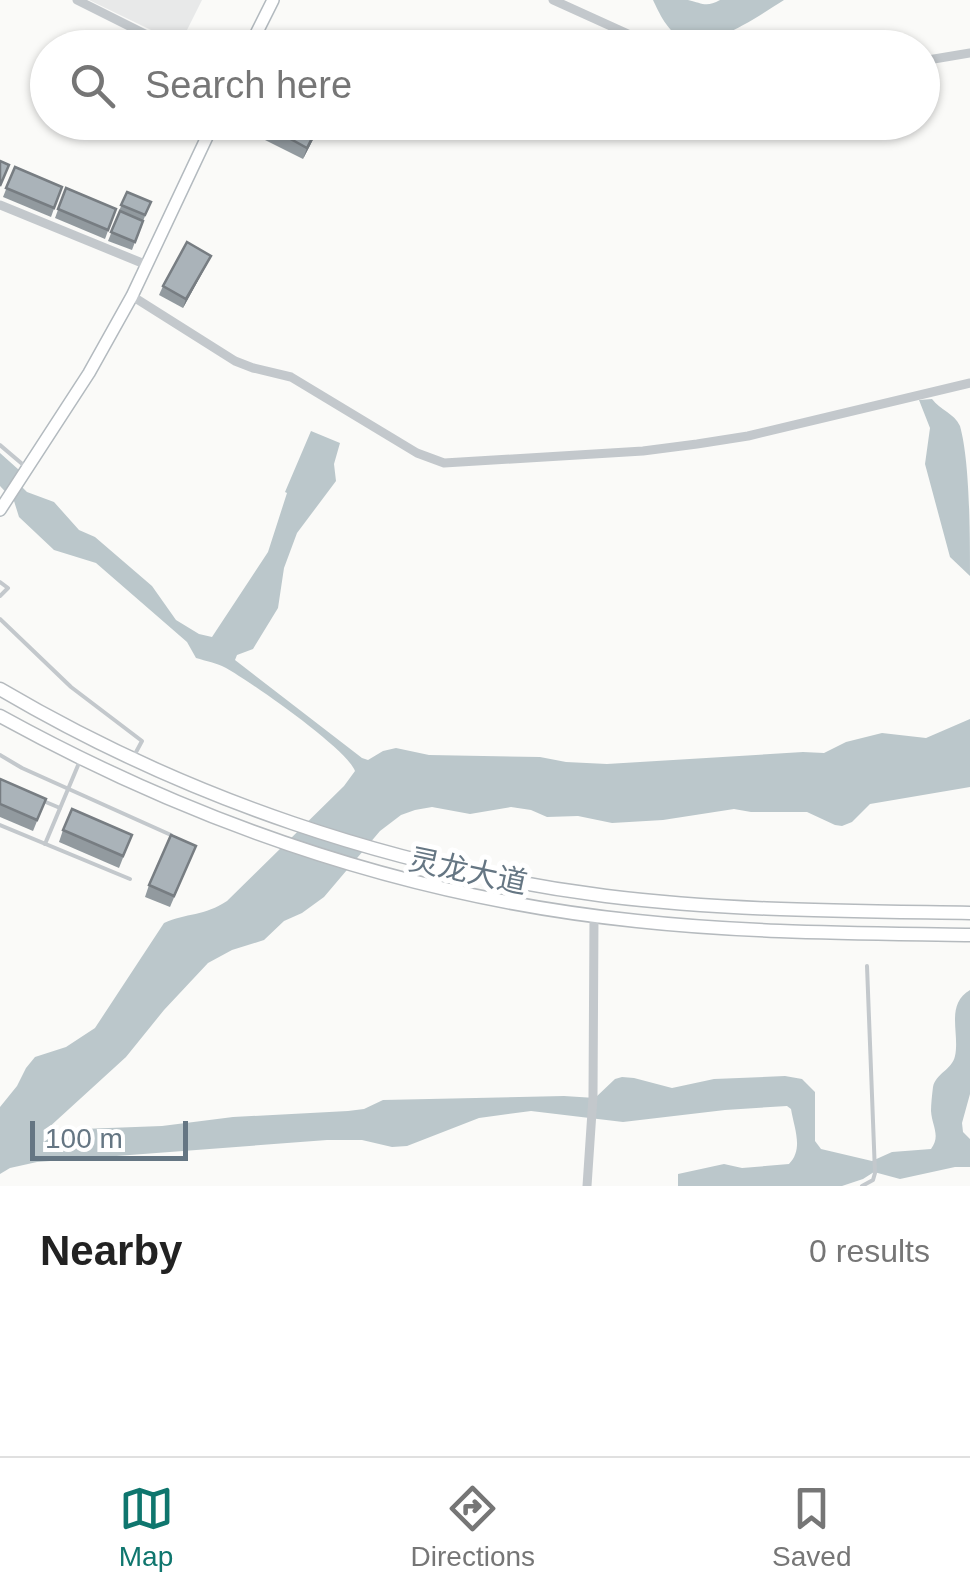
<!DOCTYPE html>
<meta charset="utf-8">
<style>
body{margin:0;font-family:Helvetica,"Noto Sans SC",sans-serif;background:#f2f2f2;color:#222}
.scale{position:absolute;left:30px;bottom:25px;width:158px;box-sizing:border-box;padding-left:10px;border:5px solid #657683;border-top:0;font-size:28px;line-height:35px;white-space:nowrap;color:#657683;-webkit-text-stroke:8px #fff;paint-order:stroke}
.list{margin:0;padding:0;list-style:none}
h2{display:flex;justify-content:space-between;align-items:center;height:130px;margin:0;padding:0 40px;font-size:42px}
h2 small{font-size:32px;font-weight:400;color:#767676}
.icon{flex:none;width:55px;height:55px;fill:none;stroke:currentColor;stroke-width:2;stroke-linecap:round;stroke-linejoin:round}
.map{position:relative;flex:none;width:970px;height:1186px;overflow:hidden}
.search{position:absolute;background:#fff;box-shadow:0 2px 8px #0004;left:30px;right:30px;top:30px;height:110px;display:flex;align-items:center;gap:25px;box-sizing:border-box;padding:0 35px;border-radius:55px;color:#767676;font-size:38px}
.sheet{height:270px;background:#fff}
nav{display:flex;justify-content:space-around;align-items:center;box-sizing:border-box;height:140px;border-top:2px solid #e0e0e0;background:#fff;font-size:28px;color:#767676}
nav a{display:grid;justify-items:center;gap:5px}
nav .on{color:#0f766e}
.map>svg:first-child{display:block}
</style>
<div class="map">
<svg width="970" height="1186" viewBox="0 0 970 1186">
<rect width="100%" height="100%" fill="#fafaf8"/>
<!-- built -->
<polygon fill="#e8e9e9" points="89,0 202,0 180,44"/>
<!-- water -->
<g fill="#bbc7cb">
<path d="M653 0C664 0 678 0 688 0 702 3 706 8 720 0H784C761 14 709 52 682 38 668 32 659 13 653 0Z"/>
<path d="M932 399C940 410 954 413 960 426 970 462 970 535 970 576L950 557 925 464 930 428 919 400Z"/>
<path d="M311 431 340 443 334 464 336 481 297 533 284 568 278 608 253 649 237 655 235 660 362 758 368 760 383 751 396 748 429 755 540 757 566 762 607 764 803 752 824 753 846 742 882 733 926 738 970 719V787L870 804 852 822 842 826 835 825 807 812H751L734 809 663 820 612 823 578 816 547 817 531 810 511 807 470 814 432 807 415 810 401 815 380 831 324 897 302 913 284 921 264 940 232 950 208 963 164 1010 126 1057 46 1130 49 1132 71 1133 82 1129 162 1126 233 1117 348 1111 364 1109 383 1100 564 1096 595 1098 615 1079 622 1077 634 1078 672 1088 714 1079 785 1076 802 1079 815 1092V1141L821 1149 872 1161 892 1152 931 1149C941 1136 932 1126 931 1111 931 1104 932 1095 933 1087 936 1073 952 1070 955 1056 960 1033 945 1005 970 990V1094L962 1123 963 1132 970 1139V1167H955L900 1179 874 1172 863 1179 842 1186H678V1174L724 1164 742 1168 789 1164C804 1149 794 1128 791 1109L787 1106 725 1110 623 1122 531 1111 479 1118 407 1146 392 1147 362 1140H327L37 1162 10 1168 0 1174V1107L17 1086 26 1068 35 1057 66 1047 95 1028 164 923C186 913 205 916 227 901L344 786 355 771C347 749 251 682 226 668 217 663 206 661 196 658L187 642 96 563 54 550 19 517 14 501 0 486V453L19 470 14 479 27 492 54 502 79 530 95 537 152 586 176 620 199 634 212 637 268 552 287 493 285 492Z"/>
</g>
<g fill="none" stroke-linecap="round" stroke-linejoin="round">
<!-- secondary casing -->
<g stroke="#b3babf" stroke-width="14">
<g id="secondary">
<polyline points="249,48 273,0"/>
<polyline points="0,510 89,373 132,296 214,122"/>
</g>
</g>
<!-- primary casing -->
<g stroke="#b5babe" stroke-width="15">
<g id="primary">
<path d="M0 689C185 798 394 869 606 896 727 911 849 911 970 913"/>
<path d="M0 716C198 825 412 898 637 921 748 933 859 933 970 935"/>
</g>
</g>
<!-- service -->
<g stroke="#c3c8cc" stroke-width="4">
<polyline points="0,445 27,468"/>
<polyline points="0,582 8,588 0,596"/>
<polyline points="0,619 71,687 142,741 135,754"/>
<polyline points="0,755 22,768 171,835"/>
<polyline points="41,800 60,808"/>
<polyline points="0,825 130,879"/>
<polyline points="45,844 79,763"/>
<polyline points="862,1186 873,1180 875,1173 867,966"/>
</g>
<!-- minor -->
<g stroke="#c3c8cc" stroke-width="9">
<polyline points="77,0 173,48"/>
<polyline points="553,0 659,48"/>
<polyline points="922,61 970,53"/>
<polyline points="0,205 147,265"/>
<polyline points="132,296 235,361 253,368 291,377 417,453 444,463 643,451 697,444 748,436 970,383"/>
<polyline points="587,1186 593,1097 594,916"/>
</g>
<!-- secondary -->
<use href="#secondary" stroke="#fff" stroke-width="11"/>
<!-- primary -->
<use href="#primary" stroke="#fff" stroke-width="12"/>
</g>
<!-- wall -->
<g fill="#929a9f">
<polygon points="322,122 303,159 255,135 260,123"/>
<polygon points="15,167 62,187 51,217 3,197"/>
<polygon points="66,188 116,209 105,239 55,218"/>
<polygon points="127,192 151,202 143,221 119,211"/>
<polygon points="120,211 143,221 132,250 108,241"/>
<polygon points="207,264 183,308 159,295 163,286"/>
<polygon points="0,779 46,799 33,831 0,817"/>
<polygon points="63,830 132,835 119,868 59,842"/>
<polygon points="196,846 170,907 145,897 149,885"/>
</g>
<!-- shaded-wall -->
<g fill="#777d82">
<polygon points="320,122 322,122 303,159 307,148"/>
<polygon points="211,256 207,264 183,308 186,299"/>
</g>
<!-- building -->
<g fill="#aab3b9" stroke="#777d82" stroke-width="2.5">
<polygon points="260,122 320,122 307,148"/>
<polygon points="0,161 9,165 0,186"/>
<polygon points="15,167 62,187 54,208 6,188"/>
<polygon points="66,188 116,209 108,230 58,209"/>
<polygon points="127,192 151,202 145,215 121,205"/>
<polygon points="120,211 143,221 135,242 111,232"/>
<polygon points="187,242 211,256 186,299 163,286"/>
<polygon points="0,779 46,799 37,820 0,804"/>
<polygon points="72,809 132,835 123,856 63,830"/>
<polygon points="171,835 196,846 174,896 149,885"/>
</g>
<g text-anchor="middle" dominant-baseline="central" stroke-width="10" stroke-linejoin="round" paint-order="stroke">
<!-- street labels -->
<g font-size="30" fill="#657683" stroke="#fff">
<text transform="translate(468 871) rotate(12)">灵龙大道</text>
</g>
</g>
</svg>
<div class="scale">100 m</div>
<div class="search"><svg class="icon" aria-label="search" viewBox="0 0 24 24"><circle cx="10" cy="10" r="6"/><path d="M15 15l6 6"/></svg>Search here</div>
</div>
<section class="sheet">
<h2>Nearby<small>0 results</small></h2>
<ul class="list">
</ul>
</section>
<nav>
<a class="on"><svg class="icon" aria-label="map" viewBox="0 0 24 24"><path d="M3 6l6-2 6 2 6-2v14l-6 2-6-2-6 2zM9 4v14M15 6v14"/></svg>Map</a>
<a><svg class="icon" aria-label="directions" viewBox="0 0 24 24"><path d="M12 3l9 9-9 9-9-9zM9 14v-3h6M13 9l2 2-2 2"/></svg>Directions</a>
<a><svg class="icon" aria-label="saved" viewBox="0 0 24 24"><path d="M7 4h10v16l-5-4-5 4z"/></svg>Saved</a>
</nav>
